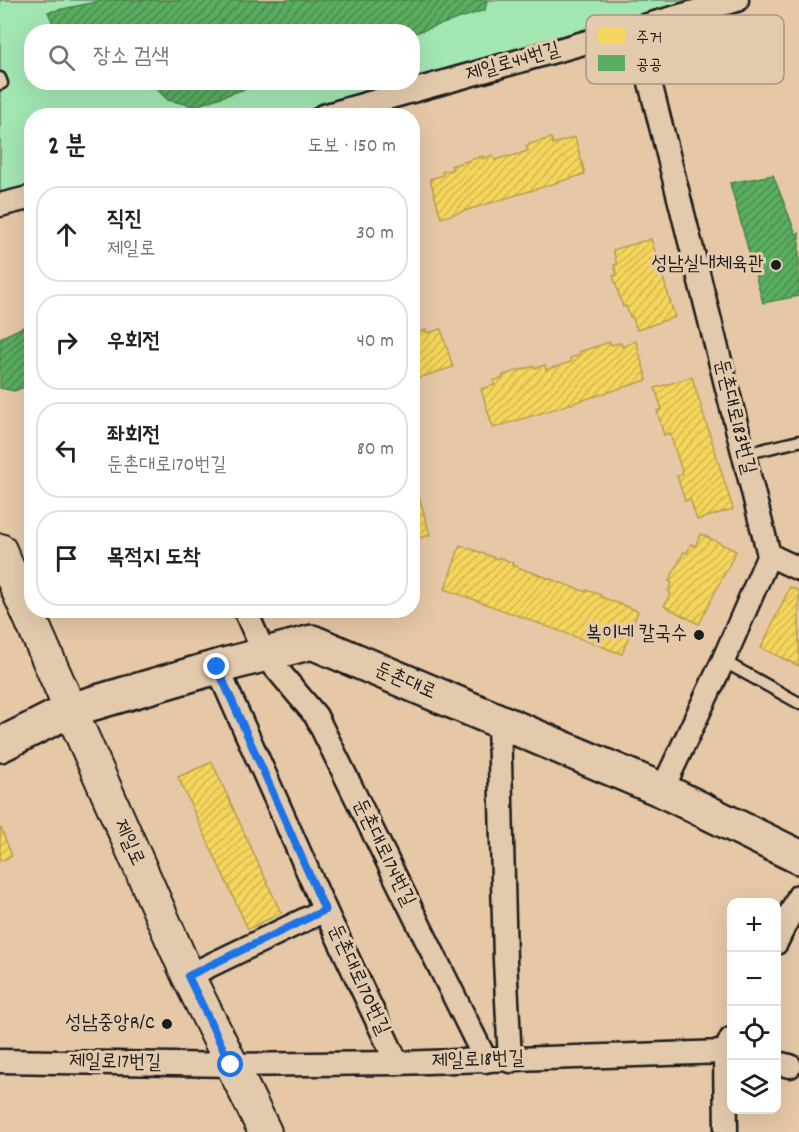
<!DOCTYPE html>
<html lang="ko">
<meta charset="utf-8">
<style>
body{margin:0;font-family:Dekko,"Poor Story",sans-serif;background:#f2f2f2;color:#202124}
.controls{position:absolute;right:18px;bottom:18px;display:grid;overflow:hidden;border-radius:12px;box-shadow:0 6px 24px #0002}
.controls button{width:54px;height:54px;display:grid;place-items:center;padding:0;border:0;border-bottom:2px solid #e0e0e0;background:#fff;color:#202124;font:30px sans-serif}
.stop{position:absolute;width:18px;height:18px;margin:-14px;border:4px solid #1a73e8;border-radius:50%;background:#fff}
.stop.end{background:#1a73e8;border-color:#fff;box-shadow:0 2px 6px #0008}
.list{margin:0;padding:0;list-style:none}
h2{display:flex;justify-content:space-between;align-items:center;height:78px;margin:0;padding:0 24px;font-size:26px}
h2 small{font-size:20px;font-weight:400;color:#757577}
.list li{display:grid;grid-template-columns:39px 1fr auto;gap:18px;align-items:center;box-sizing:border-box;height:96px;margin:0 12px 12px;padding:0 12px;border:2px solid #e0e0e0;border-radius:24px}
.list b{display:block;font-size:22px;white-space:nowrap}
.list p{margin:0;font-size:20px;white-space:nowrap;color:#757577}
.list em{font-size:20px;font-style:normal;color:#757577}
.icon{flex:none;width:33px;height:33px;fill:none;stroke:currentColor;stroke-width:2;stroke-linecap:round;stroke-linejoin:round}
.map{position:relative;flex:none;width:799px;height:1132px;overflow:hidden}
.search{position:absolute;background:#fff;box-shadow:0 6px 24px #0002;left:24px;top:24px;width:396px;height:66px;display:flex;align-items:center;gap:15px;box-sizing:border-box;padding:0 21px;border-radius:24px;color:#757577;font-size:22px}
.panel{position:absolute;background:#fff;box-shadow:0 6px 24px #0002;left:24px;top:108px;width:396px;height:510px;border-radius:24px}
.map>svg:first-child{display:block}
</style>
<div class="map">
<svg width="799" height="1132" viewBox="0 0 799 1132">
<defs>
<pattern id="homes-hatch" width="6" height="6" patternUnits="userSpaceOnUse" patternTransform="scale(1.5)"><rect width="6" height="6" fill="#f6d55c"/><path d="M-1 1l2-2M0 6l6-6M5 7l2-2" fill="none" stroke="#d2b64f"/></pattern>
<pattern id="public-hatch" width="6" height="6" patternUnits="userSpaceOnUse" patternTransform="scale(1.5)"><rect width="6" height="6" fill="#5aae61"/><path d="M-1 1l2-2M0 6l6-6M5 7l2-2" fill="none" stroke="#4a8d4f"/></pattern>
</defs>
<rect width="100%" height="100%" fill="#e6c8a7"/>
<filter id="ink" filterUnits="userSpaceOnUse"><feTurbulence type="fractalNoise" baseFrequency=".0167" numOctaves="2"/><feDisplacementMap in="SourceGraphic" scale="12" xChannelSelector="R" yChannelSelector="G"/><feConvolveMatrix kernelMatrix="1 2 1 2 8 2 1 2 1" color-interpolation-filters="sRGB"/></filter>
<g filter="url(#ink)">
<!-- pitch -->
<path fill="#a2e6b2" stroke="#5f8167" stroke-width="1.5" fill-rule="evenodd" d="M0 0H728L305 115 32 116 31 190 0 199ZM32 32H412V82H32Z"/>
<!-- homes -->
<g fill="url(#homes-hatch)" stroke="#b59e49" stroke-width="1.5">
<polygon points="575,137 585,174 441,218 430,179 443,175 442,172 453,169 451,166 483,156 483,159 493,155 495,160 508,156 509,157 528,151 526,145 551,138 553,144"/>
<polygon points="651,239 675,317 637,330 632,316 630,317 626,306 623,307 613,276 617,275 614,265 617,264 613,250"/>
<polygon points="441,329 453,367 412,380 412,331 414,330 415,333 426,330 427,333"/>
<polygon points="636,341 647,380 493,428 481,389 495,385 493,381 503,378 503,375 534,366 535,368 545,365 546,370 571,362 570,358 580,355 579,352 610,342 611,345 621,343 622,347"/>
<polygon points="692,377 733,509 697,520 690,499 685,501 677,476 683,475 670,433 664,435 657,411 662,409 655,388"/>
<polygon points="419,496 430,535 412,540 412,498"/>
<polygon points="701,534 736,551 699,624 664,606 671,593 668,591 672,583 669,581 684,552 687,553 691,544 695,546"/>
<polygon points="460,545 498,559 499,557 513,563 512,565 586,592 586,590 601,595 601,597 638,611 622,654 445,589"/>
<polygon points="790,587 799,591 799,666 761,648"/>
<polygon points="212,762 281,913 248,929 178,777"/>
<polygon points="1,828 12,856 0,861 0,829"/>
</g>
<!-- public -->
<g fill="url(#public-hatch)" stroke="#47824c" stroke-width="1.5">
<polygon points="105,0 487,0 485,10 412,34 412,32 57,32 48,12"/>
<polygon points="81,82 114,82 83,87"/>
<polygon points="150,82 265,82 195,106 168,100"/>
<polygon points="773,175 796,234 799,233 799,296 763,303 730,183"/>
<polygon points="32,323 32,384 14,391 0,388 0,338"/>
</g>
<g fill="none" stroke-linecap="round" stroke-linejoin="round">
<!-- lane casing -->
<g stroke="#1c1c1c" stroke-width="15">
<g id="lane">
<polyline points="0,78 2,83 0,84"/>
<polyline points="744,454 799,441"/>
<polyline points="723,661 799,703"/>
</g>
</g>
<!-- street casing -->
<g stroke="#1c1c1c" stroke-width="27">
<g id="street">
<polyline points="635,29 641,47 769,555 723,661 662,790"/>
<polyline points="323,116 737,0"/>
<polyline points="0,205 32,197"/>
<polyline points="769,555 799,569"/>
<polyline points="245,610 265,655 316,716 486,1061"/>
<polyline points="217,667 325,910 397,1063"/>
<polyline points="499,722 505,960 510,1061"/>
<polyline points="776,943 799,896"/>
<polyline points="188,976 325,910"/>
<polyline points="0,1061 231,1065 397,1063 725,1052 732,1053"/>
<polyline points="776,1063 790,1066"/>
<polyline points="726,1132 725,1052 731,1039"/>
</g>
</g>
<!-- secondary casing -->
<g stroke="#1c1c1c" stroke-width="36">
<polyline id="secondary" points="0,550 188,976 265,1132"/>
</g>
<!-- primary casing -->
<g stroke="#1c1c1c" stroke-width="38">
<polyline id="primary" points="0,745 70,710 217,667 312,642 662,790 799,857"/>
</g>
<!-- lane -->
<use href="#lane" stroke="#e4caac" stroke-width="10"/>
<!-- street -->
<use href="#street" stroke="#e4caac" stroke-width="22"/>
<!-- secondary -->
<use href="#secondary" stroke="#e4caac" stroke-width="32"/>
<!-- primary -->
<use href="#primary" stroke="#e4caac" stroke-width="33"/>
</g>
</g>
<g fill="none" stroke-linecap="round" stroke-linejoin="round" filter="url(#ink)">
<!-- route -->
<polyline stroke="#1a73e8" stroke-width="8" points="217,667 325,910 188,976 231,1065"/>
</g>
<!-- markers -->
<g fill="#1c1c1c" stroke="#e4caac" stroke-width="2">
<circle cx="776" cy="265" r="6"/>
<circle cx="699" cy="635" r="6"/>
<circle cx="167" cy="1024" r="6"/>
</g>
<g text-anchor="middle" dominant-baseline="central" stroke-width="6" stroke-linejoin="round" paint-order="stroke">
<!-- street labels -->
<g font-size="20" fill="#1c1c1c" stroke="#e4caac">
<text transform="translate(513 63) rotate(-16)">제일로44번길</text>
<text transform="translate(734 417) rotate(76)">둔촌대로183번길</text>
<text transform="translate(405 682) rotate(23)">둔촌대로</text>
<text transform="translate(128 843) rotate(66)">제일로</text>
<text transform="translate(383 853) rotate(64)">둔촌대로174번길</text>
<text transform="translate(358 980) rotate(65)">둔촌대로170번길</text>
<text transform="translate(478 1061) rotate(-2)">제일로18번길</text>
<text transform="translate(115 1063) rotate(1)">제일로17번길</text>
</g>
<!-- poi labels -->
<g font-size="20" fill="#1c1c1c" stroke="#e4caac" text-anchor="end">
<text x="764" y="265">성남실내체육관</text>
<text x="687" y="635">복이네 칼국수</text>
<text x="155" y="1024">성남중앙R/C</text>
</g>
</g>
<!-- legend -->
<rect x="586" y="15" width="198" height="69" rx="9" fill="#e4caac" stroke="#a89681" stroke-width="1.5"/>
<rect x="598" y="28" width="27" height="16" fill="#f6d55c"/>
<rect x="598" y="55" width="27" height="16" fill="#5aae61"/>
<g font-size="16" fill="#1c1c1c">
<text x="636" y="42">주거</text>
<text x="636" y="69">공공</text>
</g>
</svg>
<div class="controls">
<button>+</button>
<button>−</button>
<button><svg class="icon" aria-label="locate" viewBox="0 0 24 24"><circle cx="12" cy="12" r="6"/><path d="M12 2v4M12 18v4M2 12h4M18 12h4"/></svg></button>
<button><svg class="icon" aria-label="layers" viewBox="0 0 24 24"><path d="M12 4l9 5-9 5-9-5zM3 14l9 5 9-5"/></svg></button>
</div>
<div class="stop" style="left:231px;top:1065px"></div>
<div class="stop end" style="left:217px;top:667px"></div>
<div class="search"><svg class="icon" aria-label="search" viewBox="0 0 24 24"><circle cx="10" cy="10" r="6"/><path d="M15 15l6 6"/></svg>장소 검색</div>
<section class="panel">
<h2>2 분<small>도보 · 150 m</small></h2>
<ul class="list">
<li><svg class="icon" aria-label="ahead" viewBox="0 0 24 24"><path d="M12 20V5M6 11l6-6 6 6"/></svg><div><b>직진</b><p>제일로</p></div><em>30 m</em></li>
<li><svg class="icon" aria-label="right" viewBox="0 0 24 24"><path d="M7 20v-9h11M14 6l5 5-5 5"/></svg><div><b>우회전</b></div><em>40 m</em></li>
<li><svg class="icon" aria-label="left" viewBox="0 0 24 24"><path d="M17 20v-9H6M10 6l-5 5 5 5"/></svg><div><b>좌회전</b><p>둔촌대로170번길</p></div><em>80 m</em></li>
<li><svg class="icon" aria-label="arrive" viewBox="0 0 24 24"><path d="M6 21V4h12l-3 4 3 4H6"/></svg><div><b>목적지 도착</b></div></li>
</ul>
</section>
</div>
